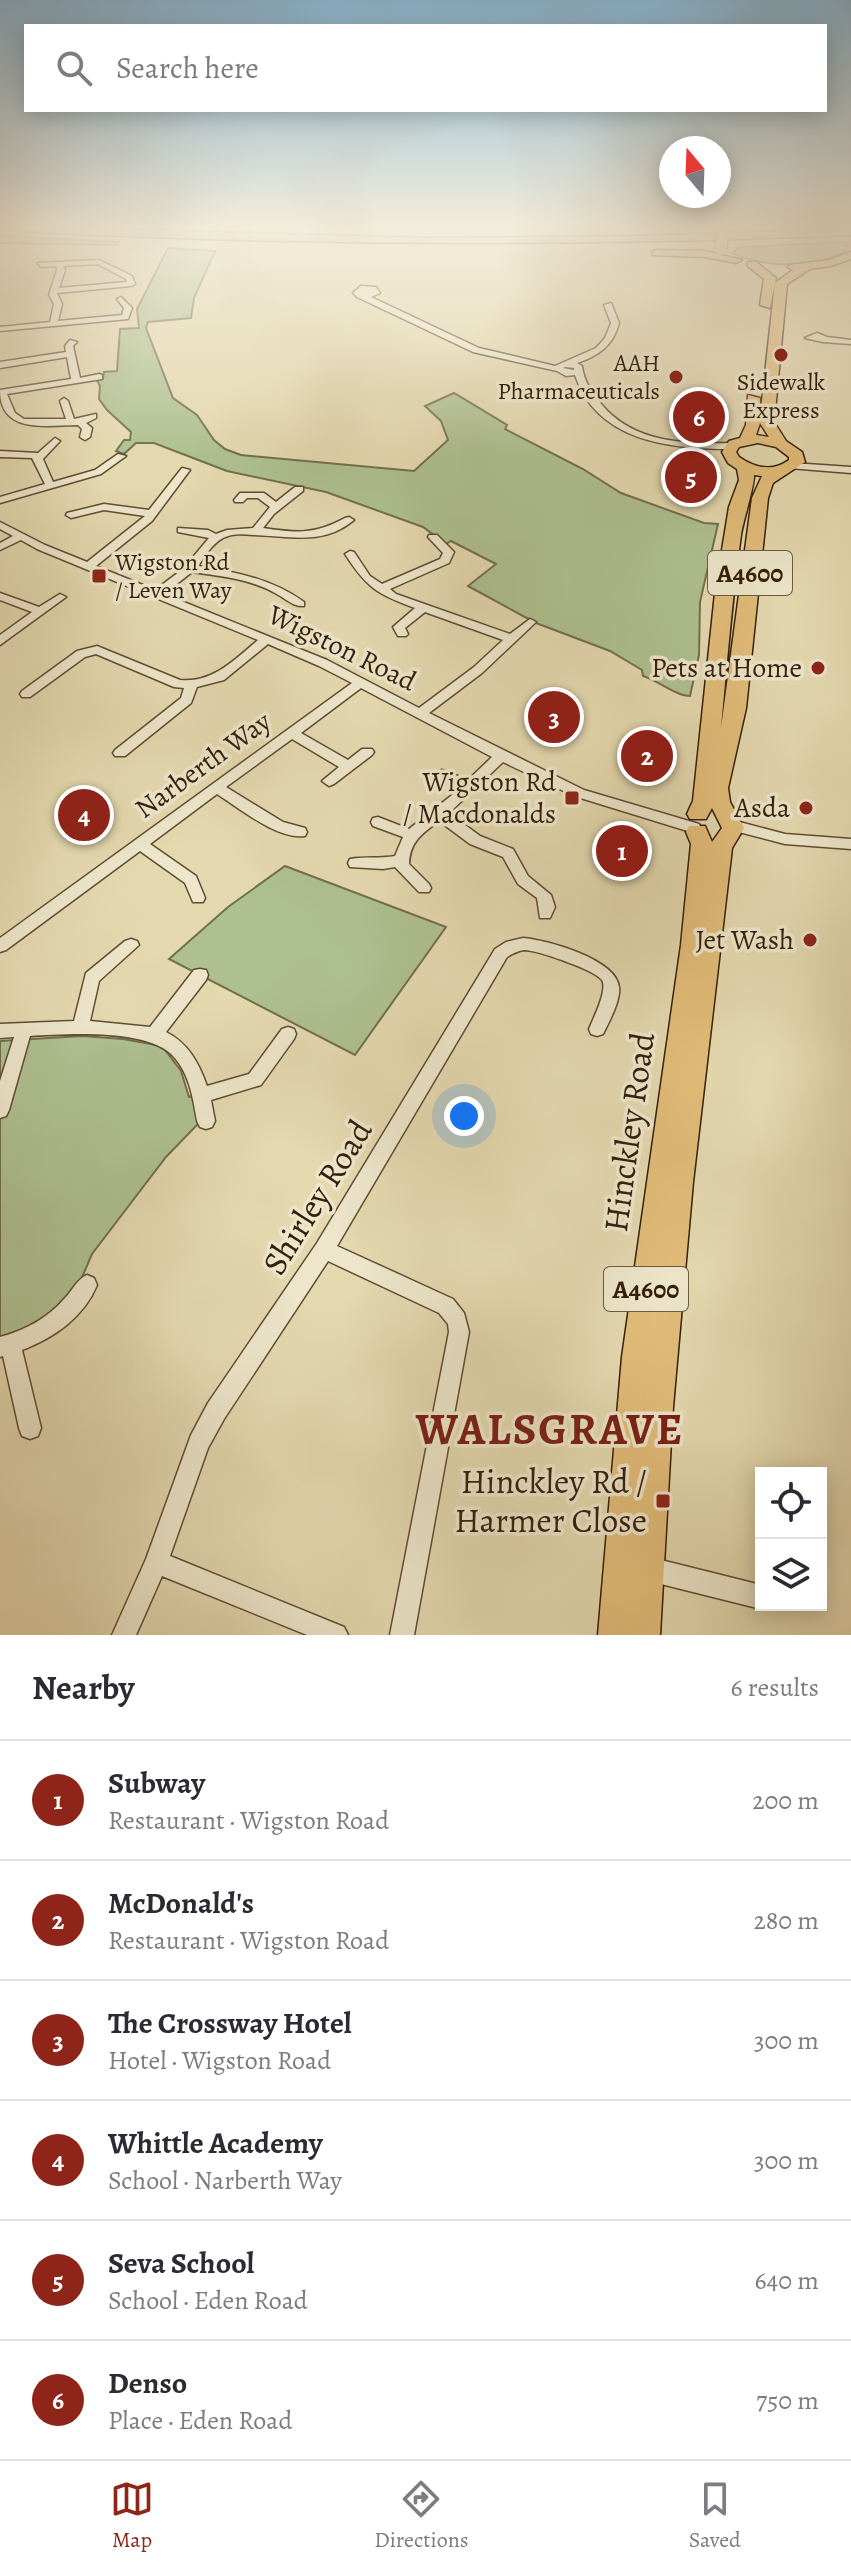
<!DOCTYPE html>
<meta charset="utf-8">
<style>
body{margin:0;font-family:Alegreya,serif;background:#f7f7f7;color:#2b2b33}
.controls{position:absolute;right:24px;bottom:24px;display:grid;overflow:hidden;border-radius:0px;box-shadow:0 4px 20px #0003}
.controls button{width:72px;height:72px;display:grid;place-items:center;padding:0;border:0;border-bottom:2px solid #e1e1e2;background:#fff;color:#2b2b33;font:40px sans-serif}
.compass{position:absolute;left:659px;top:136px;width:72px;height:72px;border-radius:50%;background:#fff;box-shadow:0 4px 20px #0003;rotate:341deg}
.you{position:absolute;left:464px;top:1116px;width:28px;height:28px;margin:-20px;border:6px solid #fff;border-radius:50%;background:#1a73e8;box-shadow:0 0 0 12px #1a73e833}
.badge{display:grid;place-items:center;width:52px;height:52px;border-radius:50%;background:#8f2418;color:#fff;font-size:26px;font-weight:700}
.pin{position:absolute;translate:-50% -50%;border:4px solid #fff;box-shadow:0 2px 8px #0006}
.list{margin:0;padding:0;list-style:none}
h2{display:flex;justify-content:space-between;align-items:center;height:104px;margin:0;padding:0 32px;font-size:34px}
h2 small{font-size:26px;font-weight:400;color:#7c7c81}
.list li{display:grid;grid-template-columns:52px 1fr auto;gap:24px;align-items:center;box-sizing:border-box;height:120px;padding:0 32px;border-top:2px solid #e1e1e2}
.list b{display:block;font-size:30px;white-space:nowrap}
.list p{margin:0;font-size:26px;white-space:nowrap;color:#7c7c81}
.list em{font-size:26px;font-style:normal;color:#7c7c81}
.icon{flex:none;width:44px;height:44px;fill:none;stroke:currentColor;stroke-width:2;stroke-linecap:round;stroke-linejoin:round}
.map{position:relative;flex:none;width:851px;height:1635px;overflow:hidden}
.search{position:absolute;background:#fff;box-shadow:0 4px 20px #0003;left:24px;right:24px;top:24px;height:88px;display:flex;align-items:center;gap:20px;box-sizing:border-box;padding:0 28px;border-radius:0px;color:#7c7c81;font-size:30px}
.sheet{height:824px;background:#fff}
nav{display:flex;justify-content:space-around;align-items:center;box-sizing:border-box;height:112px;border-top:2px solid #e1e1e2;background:#fff;font-size:22px;color:#7c7c81}
nav a{display:grid;justify-items:center;gap:4px}
nav .on{color:#8f2418}
.map>svg:first-child{display:block}
</style>
<div class="map">
<svg width="851" height="1635" viewBox="0 0 851 1635">
<rect width="100%" height="100%" fill="#e4d8af"/>
<filter id="stains"><feTurbulence type="fractalNoise" baseFrequency=".0025" numOctaves="4"/><feColorMatrix values="0 0 0 0 .2 0 0 0 0 .09 0 0 0 0 .02 0 0 0 .5 -.17"/></filter>
<radialGradient id="worn" r=".72"><stop offset=".6" stop-color="#630" stop-opacity="0"/><stop offset="1" stop-color="#630" stop-opacity=".3"/></radialGradient>
<!-- green -->
<g fill="#aec090" stroke="#716f4c" stroke-width="2">
<polygon points="0,236 118,242 116,245 0,243"/>
<path d="M848 242 845 252C814 269 765 268 732 253L740 247Z"/>
<path d="M168 248 215 251 194 298 191 318 148 322 146 328 173 398 197 415 214 440 225 449 241 455 414 471 448 440 441 421 425 406 454 393 507 425 505 429 583 469 621 493 704 523 718 524 700 602 699 655 690 696C676 696 659 681 643 676L642 670 610 651 536 623 468 586 496 564 451 541 446 544 423 527 326 492 227 471 154 443H136L124 454 116 451 124 440H130L131 432 107 410 99 399 100 386 97 380 103 379 104 372 117 371 120 329 139 328 137 309Z"/>
<polygon points="285,866 446,927 355,1055 169,959 228,907"/>
<polygon points="82,1036 123,1039 162,1046 181,1071 189,1097 193,1096 198,1124 166,1157 92,1254 80,1282 43,1322 0,1340 0,1041"/>
</g>
<g fill="none" stroke-linecap="round" stroke-linejoin="round">
<!-- minor casing -->
<g stroke="#604c32" stroke-width="3">
<g id="minor">
<path d="M99 260 132 276 135 284 131 286 57 293 62 304 58 321 122 315 124 308 117 299 121 297 132 308 128 319 0 331V327L50 322 54 304 49 295 57 270 56 266 41 267 38 263ZM98 264 126 279 127 282 59 288 65 270 63 266Z"/>
<path d="M361 286 376 287 380 293 371 297 479 348 555 366 596 348 605 338 611 323 604 305 611 303 619 323C613 346 598 356 577 363L582 366C584 382 592 393 602 405 634 443 685 444 731 443L736 446 731 449C671 449 597 442 575 375L566 376 557 371 473 352 357 297 353 293ZM565 367 574 368V370L563 368Z"/>
<polygon points="817,333 827,337 851,340 851,344 823,342 805,338"/>
<path d="M70 340 77 342 73 346 80 378 99 374 102 375V379L7 394 15 413 24 419H66L60 401 64 398 68 401 74 419 96 414V418L86 423 92 428 90 437 85 440 80 437 82 429 78 425C47 425 0 435 0 390L71 379 67 357 0 368V362L66 352 65 346Z"/>
<polygon points="55,438 60,441 43,459 53,482 95,470 118,454 126,456 101,474 0,503 0,497 45,484 32,458 0,457 0,451 38,453"/>
<polygon points="792,463 851,467 851,473 789,468 787,466"/>
<path d="M182 468 190 470 152 521 96 566 155 590 183 569 209 538 178 532V528L208 530 216 534 227 530 253 528 270 507 258 498H247L243 502H235L234 500 240 493H264L276 502 295 487H303V491L274 514 263 528C297 533 313 535 345 518L349 517 354 520C323 546 289 536 253 535 243 534 233 533 223 538 212 544 205 556 198 566 236 572 272 579 304 602V606C293 607 285 598 275 593 250 579 221 576 192 572L164 594 327 660 419 708 474 667 503 640 425 612 405 628 408 634 406 636H398L393 627 415 608C377 594 367 588 345 554L350 551 354 552 370 576 382 584 440 559 443 553 428 537 429 535H437L454 552 449 563 390 589 396 594 510 634 530 619 536 622 482 673 429 713 584 790 699 824 701 828 699 832 694 833 574 796 503 762 449 813 480 836 513 849 528 876 551 895 555 907 550 918H540L537 898 518 884 503 857 470 844 439 821C422 834 410 841 409 864L429 884 431 888 429 892H419L395 867 383 869 350 867 348 863 350 859C365 856 380 859 395 856L403 837 373 826 371 822 373 818 378 817 409 829 461 788 437 778 435 775 437 772 442 770 468 780 492 757 361 688 301 733 348 760 362 749H372L374 752 372 755 334 784 329 786 322 781 339 767 292 739 226 787 283 822 305 828 307 832 305 836C278 840 239 808 217 794L150 844 196 876 205 898 203 902H193L185 883 140 851 6 950 0 952V938L352 683 319 666 268 644 224 680 197 687 191 703 125 756H115L113 753 115 750 181 698 184 688 174 687 96 654 85 657 30 697H22L20 694 22 691 77 651 97 646 180 680C213 683 234 660 258 640L37 549 21 540 0 550V543L13 536 0 529V522L45 545 87 562 145 516 104 510 71 518 66 515 67 513 104 504 149 510Z"/>
<polygon points="0,593 39,607 60,594 66,597 0,645 0,635 32,612 0,600"/>
<polygon points="732,820 785,834 851,839 851,849 785,844 727,829 725,825"/>
<path d="M523 938C547 940 616 959 619 987 621 1000 609 1022 603 1034L597 1036 591 1034 589 1029C593 1019 608 990 602 980 595 970 537 950 524 950 517 951 512 954 507 957L337 1246 453 1299 464 1313 469 1332 414 1635H390L449 1332 448 1324 439 1313 328 1261 224 1419 208 1448 170 1556 344 1627 348 1635H307L162 1576 136 1635H112L146 1559 191 1435 208 1403 317 1243 495 949 506 942Z"/>
<path d="M131 939 137 941 139 945 99 981 90 1021 150 1027 194 970 200 969 206 970 208 975 206 980 166 1032C188 1043 199 1063 207 1086L249 1074 282 1029 288 1027 294 1029 296 1034 294 1039 261 1085 211 1100 215 1121 212 1127 206 1129 200 1127 197 1121C193 1099 190 1075 174 1057 149 1028 67 1034 30 1036L9 1110 6 1116 0 1118V1081L14 1037 0 1038V1024L74 1021 86 973 125 941Z"/>
<path d="M87 1275 94 1278 97 1285C84 1317 54 1338 22 1350L41 1428 38 1436 30 1439 22 1436 19 1428 3 1356 0 1357V1337C26 1330 48 1318 65 1298 73 1290 77 1279 87 1275Z"/>
<polygon points="645,1556 761,1585 761,1605 769,1605 761,1609 645,1580 637,1576 633,1568 637,1560"/>
</g>
</g>
<!-- highway casing -->
<g stroke="#341e09" stroke-width="3">
<g id="highway">
<path d="M0 226 426 238 638 236 851 229V235C567 247 284 246 0 230Z"/>
<polygon points="657,250 705,251 742,260 736,263 705,257 653,255 653,251"/>
<path d="M851 252V259L831 266 810 269 787 284 774 422 786 441 802 452 805 462 773 483 768 498 746 708 728 788 730 802 744 828 732 848 693 1182 673 1407 660 1635H598L622 1357 681 945 691 844 686 832 689 826H705L712 842 722 828 712 808 706 819H690L687 814 693 801 715 593 729 507 739 480 737 469 728 463 722 452 729 441 740 438 746 425 748 395 760 398V419L775 283 793 270 788 267 790 265 829 260ZM760 423 769 437 756 435ZM758 443 776 447 789 457V460C773 472 755 468 739 457L736 452 739 447ZM754 475 762 476 752 498 721 728C727 663 732 599 741 535 743 521 755 484 754 475Z"/>
<polygon points="748,262 756,262 776,278 770,308 760,305 764,279 748,266"/>
</g>
</g>
<!-- minor -->
<use href="#minor" fill="#ede6cb" fill-rule="evenodd"/>
<!-- highway -->
<use href="#highway" fill="#e2bc78" fill-rule="evenodd"/>
<!-- highway-bridge casing -->
<g stroke="#341e09" stroke-width="14" stroke-linecap="butt">
<polyline id="highway-bridge" points="721,249 722,229"/>
</g>
<!-- highway-bridge -->
<use href="#highway-bridge" stroke="#e2bc78" stroke-width="12"/>
</g>
<!-- sky -->
<linearGradient id="sky" x2="0" y2="1"><stop stop-color="#88b6d4"/><stop offset="0.5" stop-color="#f3eddb"/><stop offset="1" stop-color="#f3eddb" stop-opacity="0"/></linearGradient>
<rect width="851" height="455" fill="url(#sky)"/>
<!-- markers -->
<g fill="#8f2418" stroke="#ede6cb" stroke-width="3">
<circle cx="781" cy="355" r="8"/>
<circle cx="676" cy="377" r="8"/>
<rect x="91" y="568" width="16" height="16" rx="4"/>
<circle cx="818" cy="668" r="8"/>
<rect x="564" y="790" width="16" height="16" rx="4"/>
<circle cx="806" cy="808" r="8"/>
<circle cx="810" cy="940" r="8"/>
<rect x="655" y="1493" width="16" height="16" rx="4"/>
</g>
<g text-anchor="middle" dominant-baseline="central" stroke-width="7" stroke-linejoin="round" paint-order="stroke">
<!-- far-poi labels -->
<g font-size="24" fill="#341e09" stroke="#ede6cb" text-anchor="end">
<text x="660" y="363">AAH<tspan x="660" dy="28">Pharmaceuticals</tspan></text>
<text x="781" y="382" text-anchor="middle">Sidewalk<tspan x="781" dy="28">Express</tspan></text>
<text x="115" y="562" text-anchor="start">Wigston Rd<tspan x="115" dy="28">/ Leven Way</tspan></text>
</g>
<!-- shield labels -->
<g fill="#ede6cb" stroke="#6c5a43" stroke-width="2">
<rect x="708" y="551" width="84" height="44" rx="6"/>
<rect x="604" y="1267" width="84" height="44" rx="6"/>
</g>
<g font-size="26" font-weight="bold" fill="#341e09">
<text x="750" y="573">A4600</text>
<text x="646" y="1289">A4600</text>
</g>
<!-- street labels -->
<g font-size="28" fill="#341e09" stroke="#ede6cb">
<text transform="translate(342 648) rotate(26)">Wigston Road</text>
<text transform="translate(203 765) rotate(-36)">Narberth Way</text>
</g>
<!-- poi labels -->
<g font-size="28" fill="#341e09" stroke="#ede6cb" text-anchor="end">
<text x="802" y="668">Pets at Home</text>
<text x="556" y="782">Wigston Rd<tspan x="556" dy="32">/ Macdonalds</tspan></text>
<text x="790" y="808">Asda</text>
<text x="794" y="940">Jet Wash</text>
</g>
<!-- near-street labels -->
<g font-size="34" fill="#341e09" stroke="#ede6cb">
<text transform="translate(629 1132) rotate(-82)">Hinckley Road</text>
<text transform="translate(317 1197) rotate(-58)">Shirley Road</text>
</g>
<!-- near-poi labels -->
<g font-size="34" fill="#341e09" stroke="#ede6cb" text-anchor="end">
<text x="647" y="1481">Hinckley Rd /<tspan x="647" dy="39">Harmer Close</tspan></text>
</g>
<!-- near-district labels -->
<g font-size="44" font-weight="bold" letter-spacing="2" fill="#7a1f14" stroke="#ede6cb">
<text x="550" y="1429">WALSGRAVE</text>
</g>
</g>
<rect width="100%" height="100%" filter="url(#stains)"/>
<rect width="100%" height="100%" fill="url(#worn)"/>
</svg>
<div class="controls">
<button><svg class="icon" aria-label="locate" viewBox="0 0 24 24"><circle cx="12" cy="12" r="6"/><path d="M12 2v4M12 18v4M2 12h4M18 12h4"/></svg></button>
<button><svg class="icon" aria-label="layers" viewBox="0 0 24 24"><path d="M12 4l9 5-9 5-9-5zM3 14l9 5 9-5"/></svg></button>
</div>
<svg class="compass" viewBox="-18 -18 36 36"><path d="M0-13l5 13h-10z" fill="#e53935"/><path d="M0 13l5-13h-10z" fill="#7c7c81"/></svg>
<div class="you"></div>
<div class="pin badge" style="left:622px;top:851px">1</div>
<div class="pin badge" style="left:647px;top:756px">2</div>
<div class="pin badge" style="left:554px;top:717px">3</div>
<div class="pin badge" style="left:84px;top:815px">4</div>
<div class="pin badge" style="left:691px;top:477px">5</div>
<div class="pin badge" style="left:699px;top:417px">6</div>
<div class="search"><svg class="icon" aria-label="search" viewBox="0 0 24 24"><circle cx="10" cy="10" r="6"/><path d="M15 15l6 6"/></svg>Search here</div>
</div>
<section class="sheet">
<h2>Nearby<small>6 results</small></h2>
<ul class="list">
<li><span class="badge">1</span><div><b>Subway</b><p>Restaurant · Wigston Road</p></div><em>200 m</em></li>
<li><span class="badge">2</span><div><b>McDonald's</b><p>Restaurant · Wigston Road</p></div><em>280 m</em></li>
<li><span class="badge">3</span><div><b>The Crossway Hotel</b><p>Hotel · Wigston Road</p></div><em>300 m</em></li>
<li><span class="badge">4</span><div><b>Whittle Academy</b><p>School · Narberth Way</p></div><em>300 m</em></li>
<li><span class="badge">5</span><div><b>Seva School</b><p>School · Eden Road</p></div><em>640 m</em></li>
<li><span class="badge">6</span><div><b>Denso</b><p>Place · Eden Road</p></div><em>750 m</em></li>
</ul>
</section>
<nav>
<a class="on"><svg class="icon" aria-label="map" viewBox="0 0 24 24"><path d="M3 6l6-2 6 2 6-2v14l-6 2-6-2-6 2zM9 4v14M15 6v14"/></svg>Map</a>
<a><svg class="icon" aria-label="directions" viewBox="0 0 24 24"><path d="M12 3l9 9-9 9-9-9zM9 14v-3h6M13 9l2 2-2 2"/></svg>Directions</a>
<a><svg class="icon" aria-label="saved" viewBox="0 0 24 24"><path d="M7 4h10v16l-5-4-5 4z"/></svg>Saved</a>
</nav>
